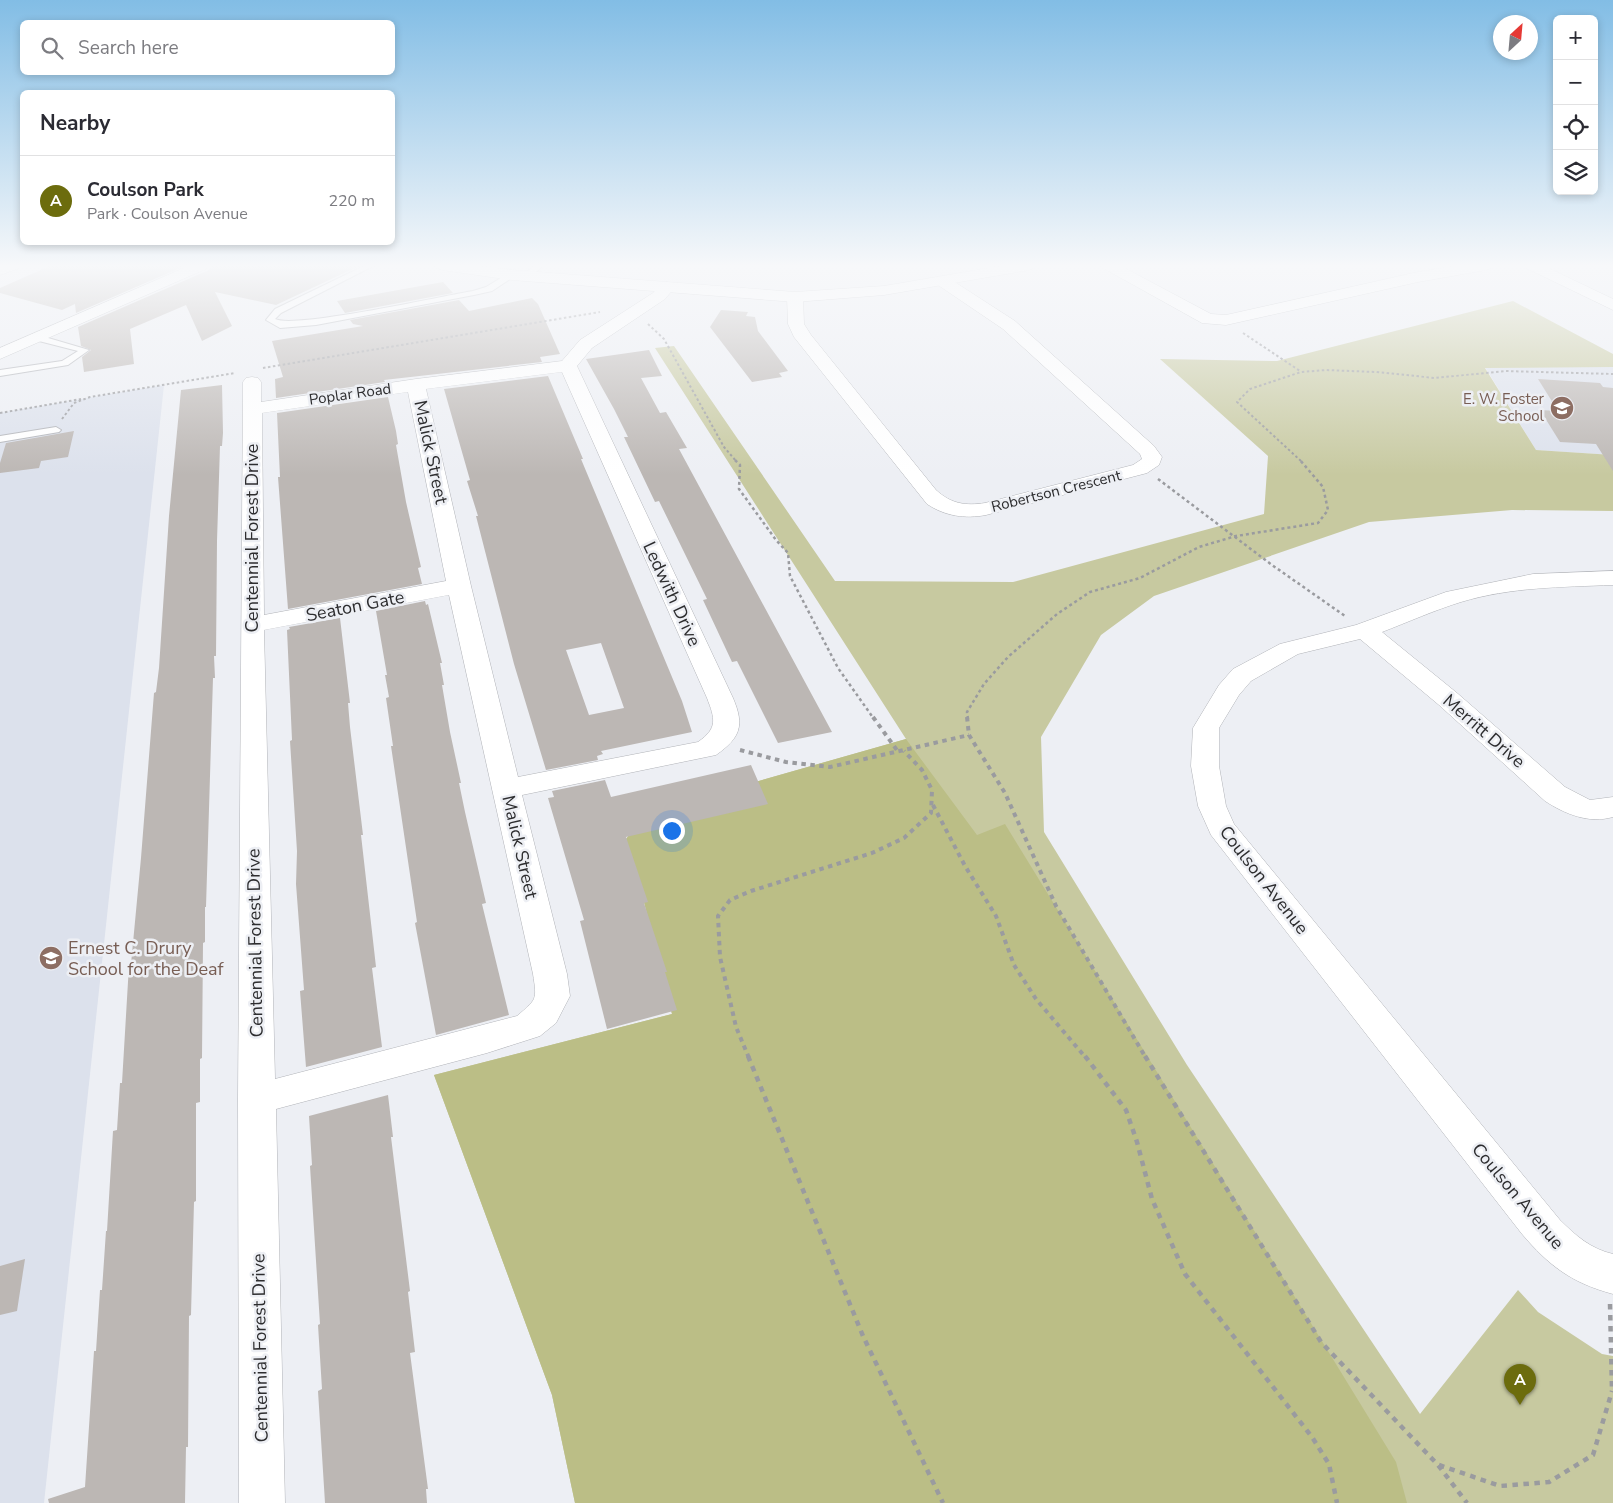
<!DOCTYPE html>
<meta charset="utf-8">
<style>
body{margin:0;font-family:"Nunito Sans",sans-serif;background:#f7f7f7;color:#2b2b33}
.controls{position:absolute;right:15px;top:15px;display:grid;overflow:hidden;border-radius:8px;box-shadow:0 2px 8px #0003}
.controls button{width:45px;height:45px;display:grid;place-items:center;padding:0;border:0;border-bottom:1px solid #e1e1e2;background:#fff;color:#2b2b33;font:25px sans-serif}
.compass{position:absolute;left:1493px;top:15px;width:45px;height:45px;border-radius:50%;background:#fff;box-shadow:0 2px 8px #0003;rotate:26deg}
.you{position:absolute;left:671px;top:830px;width:18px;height:18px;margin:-12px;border:4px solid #fff;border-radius:50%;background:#1a73e8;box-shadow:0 0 0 8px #1a73e833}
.badge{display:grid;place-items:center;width:32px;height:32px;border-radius:50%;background:#6c6c0d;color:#fff;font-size:16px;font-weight:700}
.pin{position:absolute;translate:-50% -41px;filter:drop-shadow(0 1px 2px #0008)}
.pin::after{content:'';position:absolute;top:26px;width:18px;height:15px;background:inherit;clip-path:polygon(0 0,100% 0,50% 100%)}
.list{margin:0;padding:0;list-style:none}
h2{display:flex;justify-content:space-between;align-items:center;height:65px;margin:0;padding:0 20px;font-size:21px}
h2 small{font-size:16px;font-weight:400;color:#7c7c81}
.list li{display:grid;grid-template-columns:32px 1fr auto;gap:15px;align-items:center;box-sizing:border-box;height:90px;padding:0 20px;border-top:1px solid #e1e1e2}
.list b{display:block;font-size:19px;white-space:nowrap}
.list p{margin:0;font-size:16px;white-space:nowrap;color:#7c7c81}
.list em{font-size:16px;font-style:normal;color:#7c7c81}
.icon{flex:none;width:28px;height:28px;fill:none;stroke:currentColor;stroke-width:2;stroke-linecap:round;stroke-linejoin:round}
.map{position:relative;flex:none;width:1613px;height:1503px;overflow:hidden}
.search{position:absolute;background:#fff;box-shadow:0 2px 8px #0003;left:20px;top:20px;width:375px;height:55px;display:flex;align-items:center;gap:12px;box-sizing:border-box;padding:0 18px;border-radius:8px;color:#7c7c81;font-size:19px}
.panel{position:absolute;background:#fff;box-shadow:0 2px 8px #0003;left:20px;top:90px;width:375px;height:155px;border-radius:8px}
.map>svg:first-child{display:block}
</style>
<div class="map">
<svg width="1613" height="1503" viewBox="0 0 1613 1503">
<rect width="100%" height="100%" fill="#edeff4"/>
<!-- built -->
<g fill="#dce1ec">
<polygon points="1485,367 1613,367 1613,455 1536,450"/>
<polygon points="164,385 44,1503 0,1503 0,413"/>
</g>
<!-- green -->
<polygon fill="#c7c9a0" points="1513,301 1613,354 1613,367 1485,368 1536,450 1613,455 1613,511 1512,510 1369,522 1154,596 1101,635 1041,737 1044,832 1187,1065 1420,1414 1518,1290 1538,1312 1602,1354 1613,1356 1613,1503 575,1503 552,1395 434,1075 672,1014 637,874 674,805 906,739 655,348 674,346 835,581 1013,582 1264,514 1268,456 1160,359 1277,361"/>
<!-- forest -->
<polygon fill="#bbbe86" points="906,739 977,835 1005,824 1396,1462 1407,1503 575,1503 552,1395 434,1075 672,1014 637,874 622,844 635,827 674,805"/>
<!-- building -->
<g fill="#bcb7b4" fill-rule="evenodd">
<polygon points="52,265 187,265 76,313 75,304 62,310 0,293 0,288"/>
<polygon points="213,265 361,265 276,305 215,292 232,326 202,341 186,305 130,329 134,364 84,372 82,357 91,350 81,346 78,327 209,270"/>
<polygon points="443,282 453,293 345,313 337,301"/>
<polygon points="532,298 538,304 560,354 540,357 542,362 384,380 385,382 276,398 275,379 283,377 272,341 363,326 353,324 350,320 459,300 469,311"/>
<polygon points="721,310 748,312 746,316 755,317 758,331 788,371 779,373 782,377 752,382 710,327"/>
<polygon points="649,350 662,376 641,378 660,413 666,412 687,448 679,449 832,732 778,743 737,661 732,662 703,600 707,599 659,501 655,502 624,437 628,437 614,409 586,359"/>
<path d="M548 376 583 459H581L682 701 692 732 601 751 603 754 597 756 598 760 546 770 514 664 476 516H478L467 481 470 480 444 389ZM601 643 624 708 589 715 566 650Z"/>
<polygon points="1538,379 1600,383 1603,387 1613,388 1613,471 1596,444 1560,442 1540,410 1558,411"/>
<polygon points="222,385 223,433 222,446 220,446 217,541 216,656 214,656 215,678 213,678 206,907 205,907 205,942 203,943 202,1058 200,1059 200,1102 196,1103 196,1201 194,1202 191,1315 189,1316 188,1447 186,1447 185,1503 49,1503 48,1499 85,1487 94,1351 96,1351 100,1290 102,1290 106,1231 107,1231 113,1131 117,1130 120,1083 122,1083 129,965 131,964 141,858 154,693 156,692 159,668 169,516 181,390"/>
<polygon points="388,397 396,431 398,444 396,445 406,502 421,567 418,568 422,584 288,609 278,477 280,477 277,413"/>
<polygon points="74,431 68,457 41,461 39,468 0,473 0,463 6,443"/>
<polygon points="425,601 426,605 428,604 442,663 440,663 444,685 442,685 450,732 461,783 459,783 465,812 486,903 482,904 509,1015 436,1035 415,923 417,922 391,746 393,746 386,698 389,697 385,675 387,675 376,611"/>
<polygon points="340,618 350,703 348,703 350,727 363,835 361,835 376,967 372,968 382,1047 306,1067 300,991 304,990 296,884 297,851 290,741 292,740 287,630 290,629 289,627"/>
<polygon points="751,765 768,804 626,837 648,902 644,903 667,972 665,972 677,1010 607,1029 580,921 584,920 548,798 554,797 552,791 605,780 611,797"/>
<polygon points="388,1095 393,1137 391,1137 410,1291 408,1292 415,1352 410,1353 428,1489 426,1489 427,1503 325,1503 318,1391 322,1389 318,1325 320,1324 310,1166 312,1165 309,1116"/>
<polygon points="25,1259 17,1311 0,1315 0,1266"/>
</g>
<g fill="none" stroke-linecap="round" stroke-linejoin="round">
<!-- lane casing -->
<g stroke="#b1b3b8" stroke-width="2">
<g id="lane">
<path d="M366 265H375L281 313 275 319C295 329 442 296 473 291L486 287 509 273 516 275 492 291 474 295 316 325 280 328 266 320 275 309Z"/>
<polygon points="535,265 543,265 530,278 524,278 524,274"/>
<polygon points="38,335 89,350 68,365 0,376 0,370 62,361 78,351 35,340 35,336"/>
<polygon points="56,427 61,430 59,432 0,442 0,436"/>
</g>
</g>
<!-- street casing -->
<g stroke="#b1b3b8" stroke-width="1">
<g id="street">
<polygon points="0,265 23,265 20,268 0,275"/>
<polygon points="191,265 211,265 208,268 0,359 0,348"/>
<polygon points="1100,265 1119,265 1211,314 1226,315 1418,272 1462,265 1494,265 1491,268 1486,270 1418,282 1226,325 1202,323 1103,268"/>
<polygon points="1523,265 1542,265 1613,299 1613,310 1526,268"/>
<path d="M944 277 950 279 1015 321 1154 446 1162 457 1159 465 1147 473 986 515C965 519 945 516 927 504L794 337 788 324 787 297 789 294H801L803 297 804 324 811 335 936 490C951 504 966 506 985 503L1133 465 1142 459 1140 454 1003 329 938 285 936 282 938 279Z"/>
<path d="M667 282 673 284 675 287 665 299 592 348 577 366 733 698C745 726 740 738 716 755L522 795 567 974 570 996 556 1023 540 1036 487 1053 276 1109 285 1503H239L238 1099 243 382 246 378 252 377 258 378 261 382V402L416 379 562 361 580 340 653 293 661 284ZM562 372 707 698C715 719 718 728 698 742L518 777 471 586 426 389ZM408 392 446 581 264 615 262 413ZM449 595 533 974C537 1000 537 999 517 1016L275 1079 264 630Z"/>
<path d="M1613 571V585C1562 587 1511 587 1461 602 1435 610 1408 622 1382 632L1457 693 1565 787 1590 800 1613 797V817C1589 824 1565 814 1545 801L1439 705 1360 639 1298 654 1251 681 1239 695 1219 728V766L1226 806 1234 824 1560 1220C1576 1236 1591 1249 1613 1254V1294C1572 1283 1549 1266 1522 1234L1211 835 1198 806 1191 766 1193 728 1219 685 1233 669 1280 644 1356 625 1446 592 1533 574Z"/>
</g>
</g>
<!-- secondary casing -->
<g stroke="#b1b3b8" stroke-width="1">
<polygon id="secondary" points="434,265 471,265 512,270 795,292 884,286 1007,265 1037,265 1034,268 1029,270 884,295 795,302 512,280 442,270 437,268"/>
</g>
<!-- path-far3 -->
<g stroke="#9a9b9f" stroke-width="2" stroke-dasharray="2.5 2.5" stroke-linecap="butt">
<polyline points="648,324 664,339 724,447 736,461"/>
<polyline points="1243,333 1300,371"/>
<polyline points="263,368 600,312"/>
<polyline points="0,413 81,399"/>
<polyline points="62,419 74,403 90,397 235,373"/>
<polyline points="1301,461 1237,402 1250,389 1301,372 1326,370 1376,372 1435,378 1505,371 1613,374"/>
</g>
<!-- path-far2 -->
<g stroke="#9a9b9f" stroke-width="2.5" stroke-dasharray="3 3" stroke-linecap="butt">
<polyline points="735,460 740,465 739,489 776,540 788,553 790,576 838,668 874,719"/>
<polyline points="1158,479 1272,565 1345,616"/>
<polyline points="968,719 967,712 984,684 1008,657 1057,614 1090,592 1140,578 1199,547 1236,536 1318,523 1328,510 1323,487 1300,460"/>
</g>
<!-- path-far1 -->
<g stroke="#9a9b9f" stroke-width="4" stroke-dasharray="4.5 4.5" stroke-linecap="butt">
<polyline points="873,717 899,753"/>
<polyline points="967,717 969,735 1005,793 1056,906 1146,1058"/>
<polyline points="740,750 786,762 830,767 969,735"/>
<polyline points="933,805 965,866 996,916 1014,965 1036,999 1086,1058"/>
<polyline points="749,1058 736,1027 720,957 718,916 730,900 751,891 872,853 904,838 931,813 932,790 922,770 904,751"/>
</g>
<!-- path -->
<g stroke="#9a9b9f" stroke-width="4.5" stroke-dasharray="5.5 5.5" stroke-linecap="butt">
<polyline points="748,1056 863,1336 943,1503"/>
<polyline points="1085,1056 1126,1110 1137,1142 1152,1199 1185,1274 1312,1437 1329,1464 1337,1503"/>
<polyline points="1145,1056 1321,1342 1438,1465 1467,1503"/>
<polyline points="1610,1304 1612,1391"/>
<polyline points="1439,1465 1500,1486 1549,1482 1593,1455 1612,1391"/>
</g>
<!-- lane -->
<use href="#lane" fill="#fff" fill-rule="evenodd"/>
<!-- street -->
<use href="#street" fill="#fff" fill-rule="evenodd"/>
<!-- secondary -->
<use href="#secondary" fill="#fff" fill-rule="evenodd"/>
</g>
<!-- sky -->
<linearGradient id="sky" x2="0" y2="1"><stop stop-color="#82bde5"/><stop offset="0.56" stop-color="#f7f8fa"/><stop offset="1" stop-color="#f7f8fa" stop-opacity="0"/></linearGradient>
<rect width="1613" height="475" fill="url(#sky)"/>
<!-- icons -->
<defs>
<g id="school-disc" transform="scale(1.25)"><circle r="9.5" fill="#8d6e63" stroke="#edeff4"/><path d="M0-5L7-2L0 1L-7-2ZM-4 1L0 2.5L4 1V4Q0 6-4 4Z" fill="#fff"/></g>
</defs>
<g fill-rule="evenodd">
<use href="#school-disc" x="1562" y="408"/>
<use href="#school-disc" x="51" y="958"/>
</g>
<g text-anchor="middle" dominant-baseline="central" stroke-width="5" stroke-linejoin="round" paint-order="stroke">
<!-- far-street labels -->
<g font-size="15" fill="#2d2d2f" stroke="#edeff4">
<text transform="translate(350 394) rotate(-8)">Poplar Road</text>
<text transform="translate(1056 491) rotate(-14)">Robertson Crescent</text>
</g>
<!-- far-education labels -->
<g font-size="15" fill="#785e54" stroke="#edeff4" text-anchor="end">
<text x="1544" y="399">E. W. Foster<tspan x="1544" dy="17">School</tspan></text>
</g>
<!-- street labels -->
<g font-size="18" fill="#2d2d2f" stroke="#edeff4">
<text transform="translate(431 452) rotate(78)">Malick Street</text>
<text transform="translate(252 538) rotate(-90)">Centennial Forest Drive</text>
<text transform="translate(672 594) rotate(65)">Ledwith Drive</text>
<text transform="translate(355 606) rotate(-11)">Seaton Gate</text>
<text transform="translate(1484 731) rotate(41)">Merritt Drive</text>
<text transform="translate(520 847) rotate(77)">Malick Street</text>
<text transform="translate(1264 880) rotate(52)">Coulson Avenue</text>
<text transform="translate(255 943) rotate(-91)">Centennial Forest Drive</text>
<text transform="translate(1518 1196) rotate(50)">Coulson Avenue</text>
<text transform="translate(260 1348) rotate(-91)">Centennial Forest Drive</text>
</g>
<!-- education labels -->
<g font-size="18" fill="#785e54" stroke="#edeff4" text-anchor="start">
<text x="68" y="948">Ernest C. Drury<tspan x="68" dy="21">School for the Deaf</tspan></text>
</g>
</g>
</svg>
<div class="controls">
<button>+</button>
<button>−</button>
<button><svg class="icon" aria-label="locate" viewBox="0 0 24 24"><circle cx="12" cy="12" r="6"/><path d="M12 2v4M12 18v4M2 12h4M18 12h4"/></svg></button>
<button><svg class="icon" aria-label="layers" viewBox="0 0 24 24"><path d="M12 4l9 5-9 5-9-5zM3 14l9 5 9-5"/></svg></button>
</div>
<svg class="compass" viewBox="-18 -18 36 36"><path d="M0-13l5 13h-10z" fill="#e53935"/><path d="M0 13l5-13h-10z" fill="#7c7c81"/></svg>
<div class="you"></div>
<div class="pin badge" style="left:1520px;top:1405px">A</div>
<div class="search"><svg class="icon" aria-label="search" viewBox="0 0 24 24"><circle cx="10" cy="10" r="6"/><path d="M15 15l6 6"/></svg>Search here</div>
<section class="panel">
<h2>Nearby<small></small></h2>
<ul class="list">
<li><span class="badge">A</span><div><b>Coulson Park</b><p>Park · Coulson Avenue</p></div><em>220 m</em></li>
</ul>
</section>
</div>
